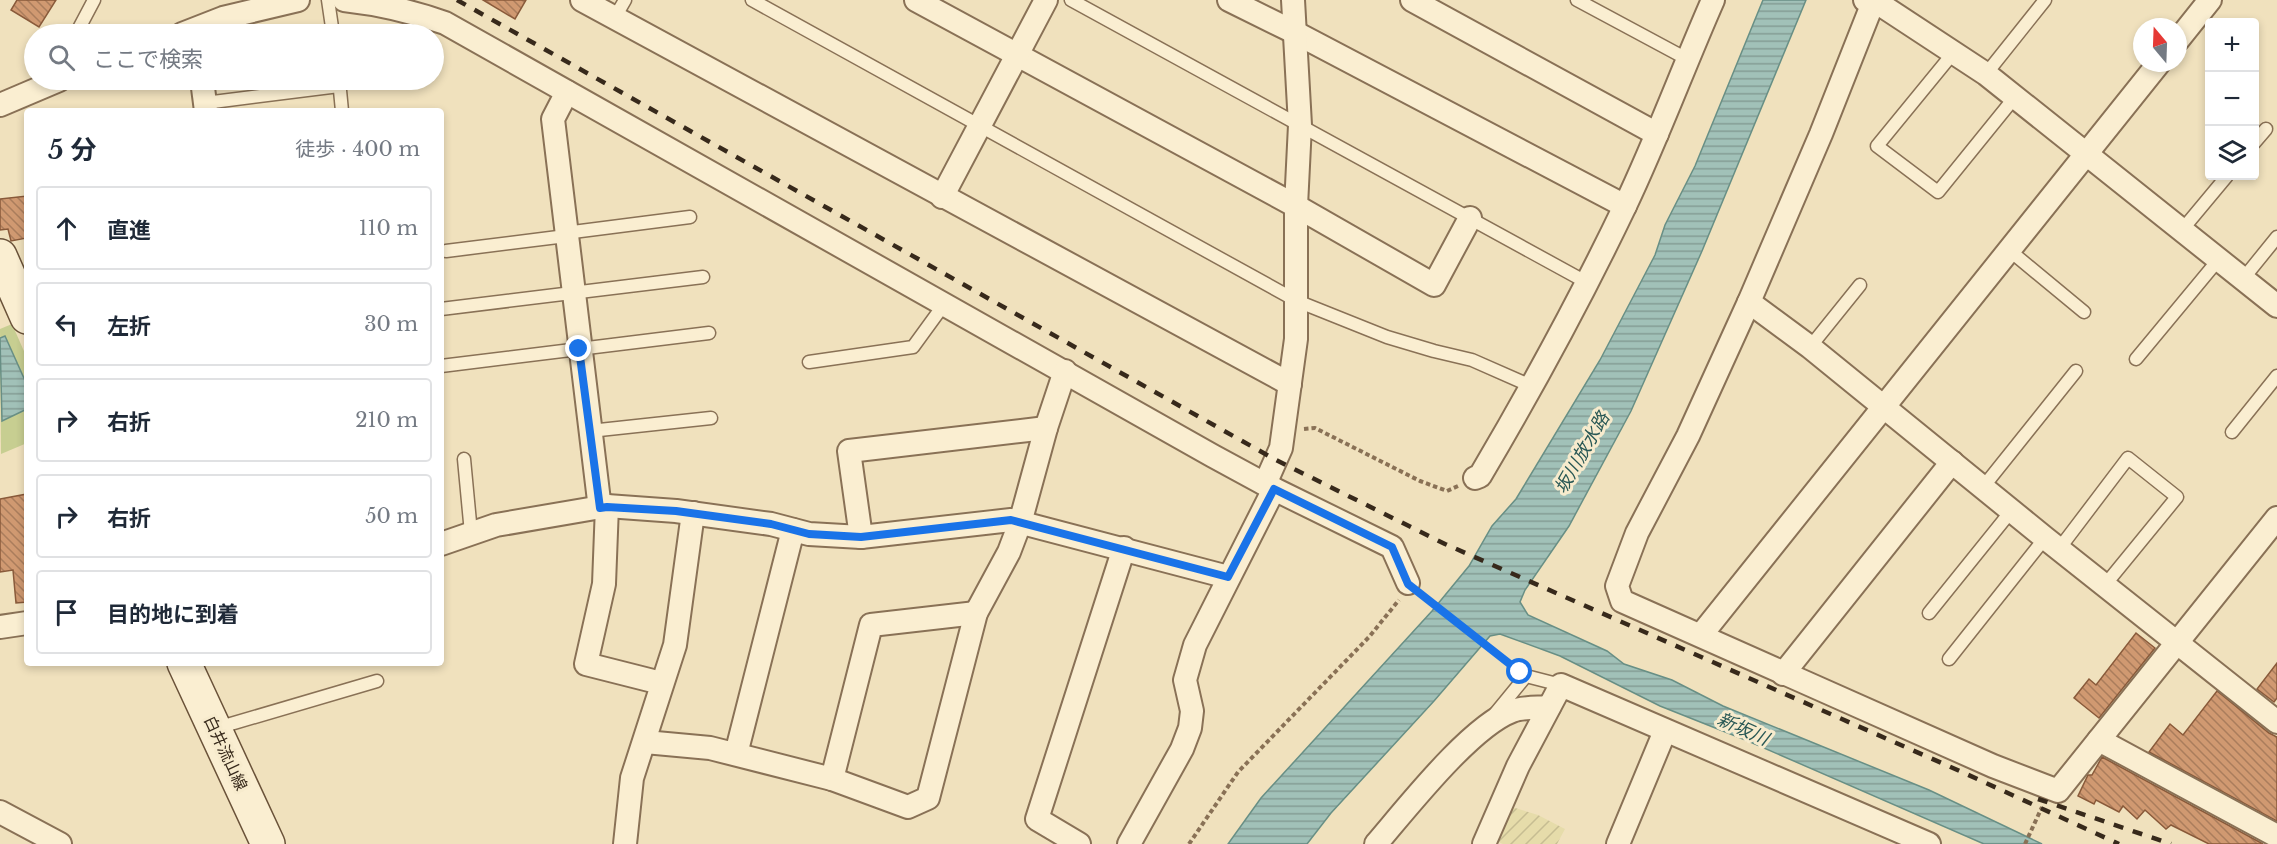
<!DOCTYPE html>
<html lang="ja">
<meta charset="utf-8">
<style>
body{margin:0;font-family:"Libre Baskerville","Noto Sans JP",serif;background:#f2f2f3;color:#1f2937}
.controls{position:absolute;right:18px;top:18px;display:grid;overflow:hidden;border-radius:6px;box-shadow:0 3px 9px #0003}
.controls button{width:54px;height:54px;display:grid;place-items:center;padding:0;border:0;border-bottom:2px solid #e0e1e3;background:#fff;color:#1f2937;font:30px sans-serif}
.compass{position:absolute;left:2133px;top:18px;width:54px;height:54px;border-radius:50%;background:#fff;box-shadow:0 3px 9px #0003;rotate:341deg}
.stop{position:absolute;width:18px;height:18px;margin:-14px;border:4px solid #1a73e8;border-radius:50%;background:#fff}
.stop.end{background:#1a73e8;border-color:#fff;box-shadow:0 2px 6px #0008}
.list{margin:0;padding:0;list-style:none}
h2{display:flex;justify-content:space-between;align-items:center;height:78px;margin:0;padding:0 24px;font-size:26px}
h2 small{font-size:20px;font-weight:400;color:#747a83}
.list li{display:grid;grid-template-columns:39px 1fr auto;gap:18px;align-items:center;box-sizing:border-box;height:84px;margin:0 12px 12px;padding:0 12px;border:2px solid #e0e1e3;border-radius:6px}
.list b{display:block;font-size:22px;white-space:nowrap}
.list em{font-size:20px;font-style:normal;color:#747a83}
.icon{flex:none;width:33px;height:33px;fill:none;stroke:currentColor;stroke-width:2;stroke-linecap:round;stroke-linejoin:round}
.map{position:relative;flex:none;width:2277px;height:844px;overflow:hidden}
.search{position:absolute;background:#fff;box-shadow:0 3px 9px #0003;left:24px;top:24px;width:420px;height:66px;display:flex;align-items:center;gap:15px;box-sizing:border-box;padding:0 21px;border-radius:33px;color:#747a83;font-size:22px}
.panel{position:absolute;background:#fff;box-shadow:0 3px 9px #0003;left:24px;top:108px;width:420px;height:558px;border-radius:6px}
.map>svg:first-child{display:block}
</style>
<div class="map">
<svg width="2277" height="844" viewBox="0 0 2277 844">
<defs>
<pattern id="farmland-furrows" width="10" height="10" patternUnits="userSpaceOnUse" patternTransform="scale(1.5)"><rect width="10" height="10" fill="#e6dcaa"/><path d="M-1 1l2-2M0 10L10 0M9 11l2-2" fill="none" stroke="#c6bd92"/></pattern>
<pattern id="water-rules" width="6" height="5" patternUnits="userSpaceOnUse" patternTransform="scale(1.5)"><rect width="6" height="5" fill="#a1c1b8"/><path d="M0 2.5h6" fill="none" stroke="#849d95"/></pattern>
<pattern id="building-back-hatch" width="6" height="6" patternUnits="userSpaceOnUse" patternTransform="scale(1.5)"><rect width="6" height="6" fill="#d09971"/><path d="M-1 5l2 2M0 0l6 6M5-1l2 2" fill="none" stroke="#aa7d5c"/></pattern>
</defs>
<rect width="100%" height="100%" fill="#f0e1bd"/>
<!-- farmland -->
<polygon fill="url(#farmland-furrows)" points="1512,807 1538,815 1565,829 1557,844 1503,844 1496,841"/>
<!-- garden -->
<polygon fill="#c7ce91" points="12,324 27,358 27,443 1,454 0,329"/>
<!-- water -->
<g fill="url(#water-rules)" stroke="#688f85" stroke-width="1.5">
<polygon points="1763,0 1806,0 1702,251 1631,411 1569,526 1525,590 1520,602 1528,615 1607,651 1624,664 1672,680 1723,706 1929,790 2042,844 1984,844 1748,741 1660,706 1560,656 1500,634 1490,636 1434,701 1331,813 1307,844 1228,844 1261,798 1432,611 1469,566 1492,526 1516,499 1600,360 1655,255 1665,225 1695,166"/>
<polygon points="5,336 27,385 27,409 2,421 0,338"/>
</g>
<!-- building -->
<g fill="url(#building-back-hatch)" stroke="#895a3a" stroke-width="1.5">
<polygon points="17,0 56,0 39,27 11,10"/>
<polygon points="483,0 526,0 515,19"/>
<polygon points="27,196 27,238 11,241 8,229 0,230 0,199"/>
<polygon points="27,494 27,602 16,603 13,570 0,572 0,499"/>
<polygon points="2136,633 2155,648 2099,718 2074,698 2089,679 2096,685"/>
<polygon points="2277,663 2277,698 2274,702 2257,689"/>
<polygon points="2217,691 2269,733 2277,737 2277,821 2149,752 2170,724 2183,735"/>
<polygon points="2102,757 2263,844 2209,844 2171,825 2166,829 2145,810 2137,819 2123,806 2119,812 2096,800 2094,804 2078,796 2088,775 2092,775"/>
</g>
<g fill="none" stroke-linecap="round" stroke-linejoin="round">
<!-- lane casing -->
<g stroke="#897156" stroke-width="15">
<g id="lane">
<polyline points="328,0 333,34"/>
<polyline points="752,0 1297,301 1387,337 1434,351 1472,360 1531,386"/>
<polyline points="1071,0 1586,282"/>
<polyline points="1577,0 1687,59"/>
<polyline points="614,19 625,0"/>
<polyline points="76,34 94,0"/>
<polyline points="1954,52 1877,146 1938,192 2015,97"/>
<polyline points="1986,74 2045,0"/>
<polyline points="339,80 342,111"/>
<polyline points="205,103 339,86"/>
<polyline points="2254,143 2266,129"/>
<polyline points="2182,230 2227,176"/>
<polyline points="565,233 690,217"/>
<polyline points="2009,250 2084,312"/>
<polyline points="446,251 566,236"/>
<polyline points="2243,279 2277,237"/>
<polyline points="441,309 703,277"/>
<polyline points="1810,347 1860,285"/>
<polyline points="2136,359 2219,259"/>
<polyline points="809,362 913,347 945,303"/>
<polyline points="441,366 709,333"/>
<polyline points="590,431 711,418"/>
<polyline points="2232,432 2277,376"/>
<polyline points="464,459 471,533"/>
<polyline points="1984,486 2076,371"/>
<polyline points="2059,549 2128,458 2177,497 2105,585"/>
<polyline points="1929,613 2012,510"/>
<polyline points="1949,659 2045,538"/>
<polyline points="1494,715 1526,676 1561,685"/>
<polyline points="217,728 377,681"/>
</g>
</g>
<!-- street casing -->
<g stroke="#897156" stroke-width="26">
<g id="street">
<path d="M344 0C380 4 411 11 445 23L1213 456 1274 489 1392 547 1408 583"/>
<polyline points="582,0 1290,384"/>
<polyline points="916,0 1296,206 1434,285 1470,218"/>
<polyline points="1229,0 1294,32 1625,206"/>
<polyline points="1412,0 1657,134"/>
<polyline points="1865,0 1884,7 1986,74 2277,306"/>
<polyline points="1874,0 1821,134 1749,302 1688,436 1637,533 1617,586 1622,601 1993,766 2058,791 2277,518"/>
<polyline points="182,34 223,18 298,0"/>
<polyline points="2178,40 2210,0"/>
<polyline points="202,80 206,111"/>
<polyline points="567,92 553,119 600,509"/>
<polyline points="0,105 59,80"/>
<polyline points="942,197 1046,0"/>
<polyline points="1749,302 1810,347 2045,538 2277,722"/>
<path d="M1475 478 1480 476C1532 388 1581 298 1625 206 1657 139 1683 68 1713 0"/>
<polyline points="1265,484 1281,448 1296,339 1296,206 1300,125 1293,0"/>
<polyline points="607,506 604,584 586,664 661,683"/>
<polyline points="861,537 849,451 1046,428"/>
<polyline points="441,544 496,525 607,506 676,511 771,524 809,534 861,537 1011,520 1228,577"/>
<polyline points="0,627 27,623"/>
<polyline points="1701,635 2159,63"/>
<polyline points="1783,674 1952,462"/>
<polyline points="2099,740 2277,836"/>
<polyline points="645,742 710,748 832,779 908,807 928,798 976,613 1009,552 1020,523 1046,428 1065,371"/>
<polyline points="736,754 793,530"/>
<polyline points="832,779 871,625 976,613"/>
<polyline points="0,812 60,844"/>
<polyline points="625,844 632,778 675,645 693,513"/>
<polyline points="1079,844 1037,819 1124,548"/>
<polyline points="1129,844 1182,749 1190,728 1192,711 1185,680 1195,645 1274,489"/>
<path d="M1376 844C1407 808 1470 727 1512 711 1522 707 1537 708 1549 707"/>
<polyline points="1484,844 1518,766 1561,685 1929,844"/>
<polyline points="1618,844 1665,731"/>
</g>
</g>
<!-- secondary casing -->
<g stroke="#6a5239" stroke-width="36">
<g id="secondary">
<polyline points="0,256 27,317"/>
<polyline points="184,663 268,844"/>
</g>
</g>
<!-- path -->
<g stroke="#897156" stroke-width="4" stroke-dasharray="4.5 3" stroke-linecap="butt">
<polyline points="1304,429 1315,428 1420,481 1447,491 1458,486"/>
<polyline points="1422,595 1516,668"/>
<polyline points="1189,844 1238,772 1369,637 1399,600"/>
<polyline points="2025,844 2042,807"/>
</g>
<!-- lane -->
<use href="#lane" stroke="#faeed1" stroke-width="12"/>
<!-- street -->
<use href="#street" stroke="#faeed1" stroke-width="22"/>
<!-- secondary -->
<use href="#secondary" stroke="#faeed1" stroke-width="33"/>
<!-- rail -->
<g stroke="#37291b" stroke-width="4.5" stroke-dasharray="10 10" stroke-linecap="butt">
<polyline points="457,0 1276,460 1445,544 1962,772 2119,844"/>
<polyline points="2038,799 2171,844"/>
</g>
</g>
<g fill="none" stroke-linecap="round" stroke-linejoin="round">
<!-- route -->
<polyline stroke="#1a73e8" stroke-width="8" points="579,349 600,508 607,507 676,511 771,524 809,534 861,537 1011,520 1228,577 1274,489 1392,547 1408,584 1520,672"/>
</g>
<g text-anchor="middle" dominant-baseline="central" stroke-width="6" stroke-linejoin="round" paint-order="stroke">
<!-- street labels -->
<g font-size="16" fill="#37291b" stroke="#f7ebcd">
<text transform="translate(226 753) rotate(65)">白井流山線</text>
</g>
<!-- water labels -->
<g font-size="18" font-style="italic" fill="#295855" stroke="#f7ebcd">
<text transform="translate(1582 453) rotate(-60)">坂川放水路</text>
<text transform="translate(1743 729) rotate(24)">新坂川</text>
</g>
</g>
</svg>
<div class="controls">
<button>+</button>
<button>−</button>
<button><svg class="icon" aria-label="layers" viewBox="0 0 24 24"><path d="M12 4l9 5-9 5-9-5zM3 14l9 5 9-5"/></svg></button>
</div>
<svg class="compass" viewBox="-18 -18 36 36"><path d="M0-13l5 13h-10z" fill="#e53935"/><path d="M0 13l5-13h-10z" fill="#747a83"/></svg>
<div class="stop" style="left:1520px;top:672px"></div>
<div class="stop end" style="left:579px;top:349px"></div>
<div class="search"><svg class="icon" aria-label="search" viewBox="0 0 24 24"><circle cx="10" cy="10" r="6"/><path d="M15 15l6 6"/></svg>ここで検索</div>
<section class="panel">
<h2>5 分<small>徒歩 · 400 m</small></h2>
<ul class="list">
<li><svg class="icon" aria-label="ahead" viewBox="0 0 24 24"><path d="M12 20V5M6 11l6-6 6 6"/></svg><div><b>直進</b></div><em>110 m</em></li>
<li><svg class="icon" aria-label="left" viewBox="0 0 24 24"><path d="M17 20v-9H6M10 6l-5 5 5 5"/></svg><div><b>左折</b></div><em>30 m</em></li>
<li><svg class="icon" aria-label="right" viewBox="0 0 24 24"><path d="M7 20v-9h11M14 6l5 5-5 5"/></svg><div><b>右折</b></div><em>210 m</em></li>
<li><svg class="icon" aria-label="right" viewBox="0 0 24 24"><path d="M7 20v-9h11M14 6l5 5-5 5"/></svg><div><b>右折</b></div><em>50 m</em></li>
<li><svg class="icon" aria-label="arrive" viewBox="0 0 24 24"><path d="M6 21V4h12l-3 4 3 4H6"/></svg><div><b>目的地に到着</b></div></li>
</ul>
</section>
</div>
